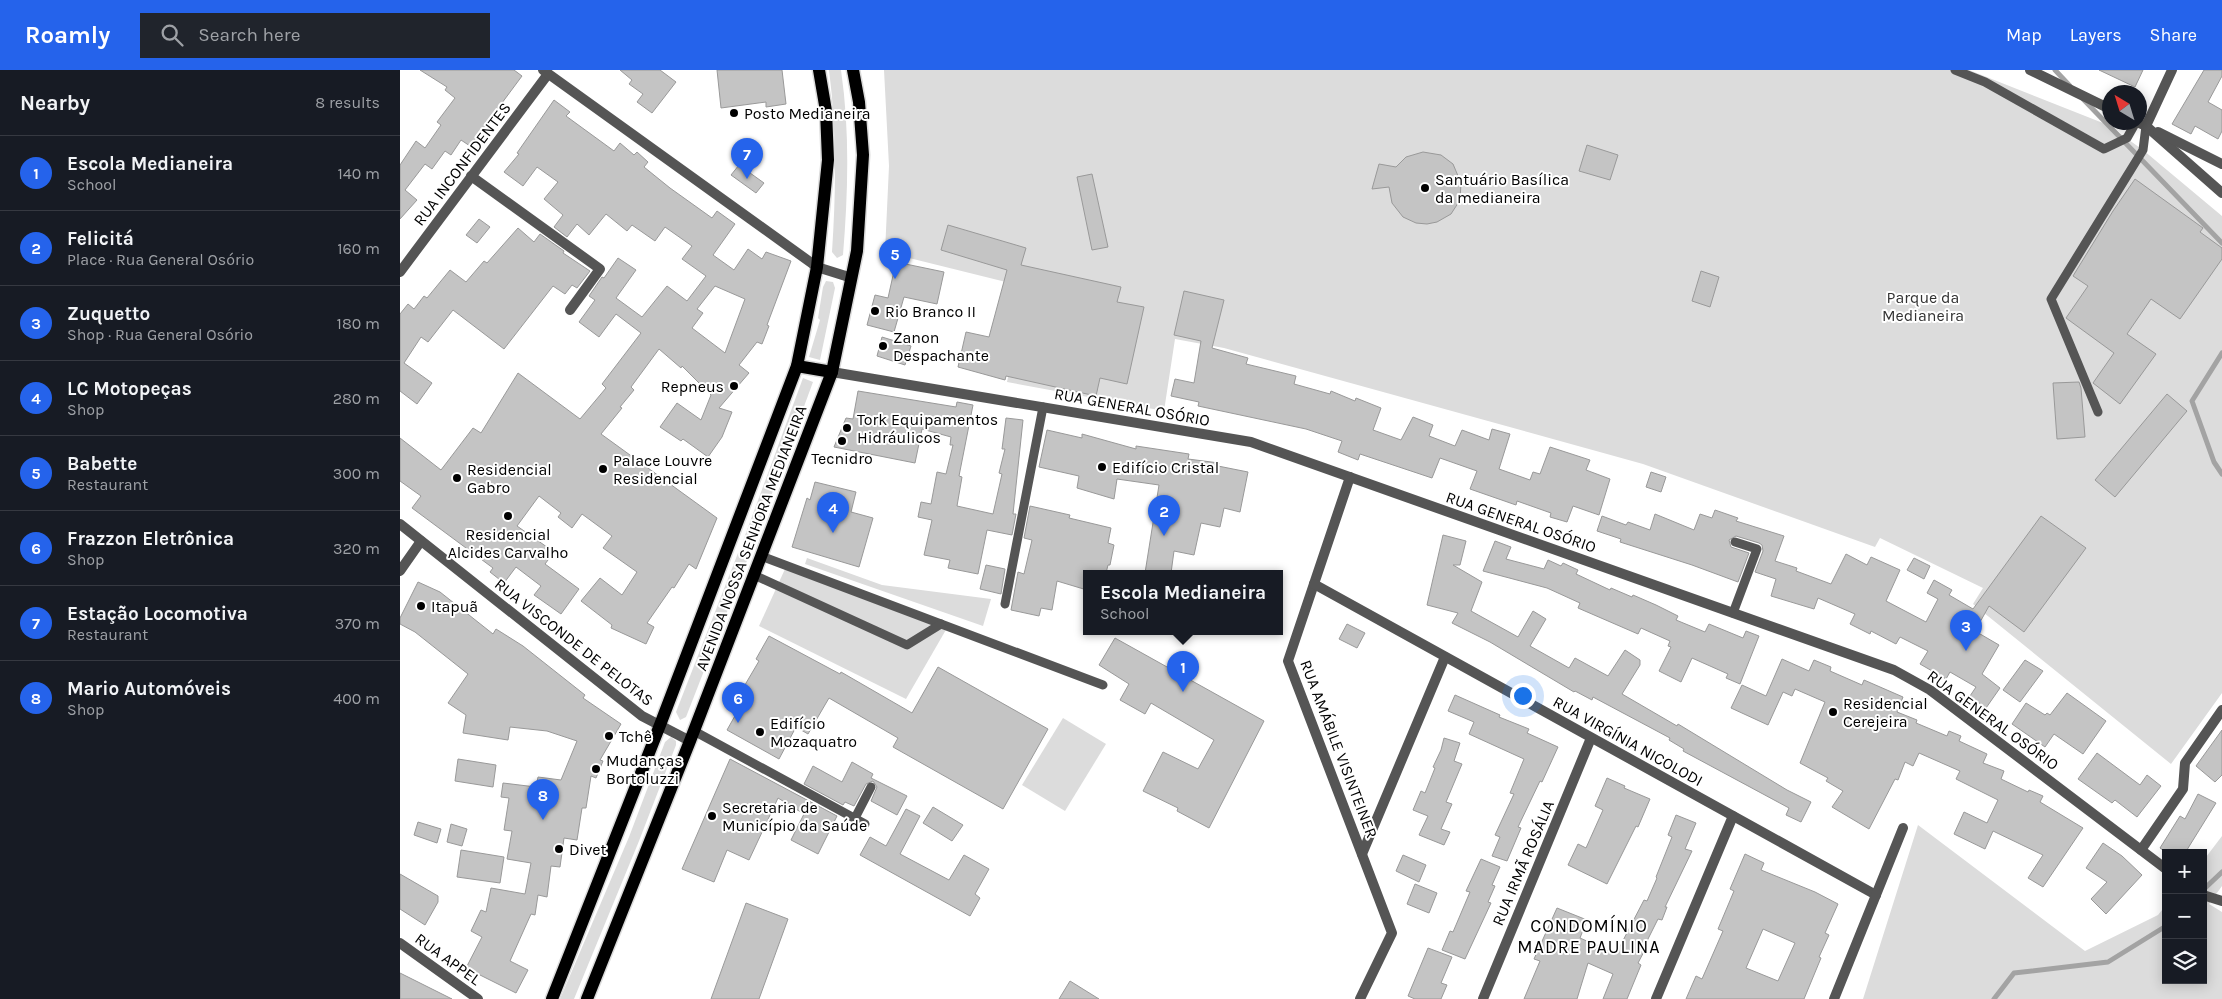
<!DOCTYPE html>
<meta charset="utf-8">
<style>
body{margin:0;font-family:Karla,sans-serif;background:#20242c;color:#f1f3f6}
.controls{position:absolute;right:15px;bottom:15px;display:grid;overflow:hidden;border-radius:0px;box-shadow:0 2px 12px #0003}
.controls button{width:45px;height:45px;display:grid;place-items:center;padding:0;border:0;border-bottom:1px solid #363941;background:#171b24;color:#f1f3f6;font:25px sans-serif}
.compass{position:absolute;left:1702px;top:15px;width:45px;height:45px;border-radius:50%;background:#171b24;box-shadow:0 2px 12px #0003;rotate:322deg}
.you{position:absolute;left:1122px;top:625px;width:18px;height:18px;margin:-12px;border:4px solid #fff;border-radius:50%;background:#1a73e8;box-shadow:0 0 0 8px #1a73e833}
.badge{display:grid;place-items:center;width:32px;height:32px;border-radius:50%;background:#2563eb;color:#fff;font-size:16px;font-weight:700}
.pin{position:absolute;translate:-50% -41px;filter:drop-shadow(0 1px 2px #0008)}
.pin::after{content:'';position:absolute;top:26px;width:18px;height:15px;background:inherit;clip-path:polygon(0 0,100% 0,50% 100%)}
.popup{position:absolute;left:683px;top:500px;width:200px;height:65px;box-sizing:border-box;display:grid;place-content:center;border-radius:0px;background:#171b24;filter:drop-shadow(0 1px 4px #0005);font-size:16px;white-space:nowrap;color:#9ea1a6}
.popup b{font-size:19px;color:#f1f3f6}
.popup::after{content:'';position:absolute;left:50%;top:100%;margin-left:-10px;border:10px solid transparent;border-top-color:#171b24}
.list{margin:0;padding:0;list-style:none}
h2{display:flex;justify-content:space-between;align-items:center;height:65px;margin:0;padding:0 20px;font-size:21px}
h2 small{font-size:16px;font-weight:400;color:#9ea1a6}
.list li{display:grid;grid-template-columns:32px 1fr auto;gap:15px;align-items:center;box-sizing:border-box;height:75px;padding:0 20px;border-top:1px solid #363941}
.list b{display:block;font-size:19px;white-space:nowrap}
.list p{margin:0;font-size:16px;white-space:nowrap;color:#9ea1a6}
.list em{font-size:16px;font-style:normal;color:#9ea1a6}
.icon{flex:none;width:28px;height:28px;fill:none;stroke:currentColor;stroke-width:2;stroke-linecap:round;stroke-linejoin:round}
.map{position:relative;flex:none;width:1822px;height:929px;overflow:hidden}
header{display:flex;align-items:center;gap:30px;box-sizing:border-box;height:70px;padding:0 25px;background:#2563eb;color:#fff}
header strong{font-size:24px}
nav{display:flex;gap:28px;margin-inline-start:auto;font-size:18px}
.search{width:350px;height:45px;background:#20242c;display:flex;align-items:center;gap:12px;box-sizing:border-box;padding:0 18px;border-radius:0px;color:#9ea1a6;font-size:19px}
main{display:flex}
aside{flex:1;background:#171b24}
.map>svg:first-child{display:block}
</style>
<header>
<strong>Roamly</strong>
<div class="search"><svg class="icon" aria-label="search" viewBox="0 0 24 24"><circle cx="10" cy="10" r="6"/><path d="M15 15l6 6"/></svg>Search here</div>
<nav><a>Map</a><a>Layers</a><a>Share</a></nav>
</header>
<main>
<aside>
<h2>Nearby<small>8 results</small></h2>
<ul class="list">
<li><span class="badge">1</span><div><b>Escola Medianeira</b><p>School</p></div><em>140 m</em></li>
<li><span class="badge">2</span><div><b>Felicitá</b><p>Place · Rua General Osório</p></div><em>160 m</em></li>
<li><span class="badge">3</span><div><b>Zuquetto</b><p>Shop · Rua General Osório</p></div><em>180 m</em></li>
<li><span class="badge">4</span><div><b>LC Motopeças</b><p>Shop</p></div><em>280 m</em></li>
<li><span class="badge">5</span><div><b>Babette</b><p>Restaurant</p></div><em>300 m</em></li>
<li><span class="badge">6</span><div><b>Frazzon Eletrônica</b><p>Shop</p></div><em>320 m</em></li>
<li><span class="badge">7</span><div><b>Estação Locomotiva</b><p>Restaurant</p></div><em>370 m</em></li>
<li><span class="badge">8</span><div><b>Mario Automóveis</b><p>Shop</p></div><em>400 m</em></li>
</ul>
</aside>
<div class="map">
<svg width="1822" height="929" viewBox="0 0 1822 929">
<rect width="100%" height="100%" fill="#fff"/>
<!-- green -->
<g fill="#dcdcdc">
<path d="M429 0H441C450 62 448 123 443 185L437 188 432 182C436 121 437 61 429 0Z"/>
<polygon points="484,0 1569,0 1708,55 1743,80 1822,146 1822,623 1771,694 1573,534 1583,518 1480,468 1475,477 1243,394 824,278 775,269 764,341 607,312 626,217 485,182 489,96"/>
<polygon points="426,211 433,212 435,218 420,290 409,287 420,250 418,248 423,217"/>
<polygon points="403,308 413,312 353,475 343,471"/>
<polygon points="338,483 348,488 286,647 280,650 276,642"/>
<polygon points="407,488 482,515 591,529 583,556 405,494"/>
<polygon points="385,499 547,558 506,629 359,556"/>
<polygon points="663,648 706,674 665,741 622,715"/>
<polygon points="271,667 276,671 276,675 239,771 174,929 160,929 229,767 265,672"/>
<polygon points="1518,755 1685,881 1758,845 1766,835 1766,910 1803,910 1803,791 1822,766 1822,816 1809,834 1822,842 1822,929 1463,929"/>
</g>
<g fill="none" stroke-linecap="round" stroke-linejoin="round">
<!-- stream -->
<g stroke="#a3a3a3" stroke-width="5">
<polyline points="1655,0 1670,16"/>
<polyline points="1683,29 1822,173"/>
<polyline points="1822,283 1792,331 1814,392 1822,404"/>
<polyline points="1803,820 1822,802"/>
<polyline points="1594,929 1614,903 1708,892 1766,856"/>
</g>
</g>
<!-- building -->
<g fill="#c4c4c4" stroke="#999" fill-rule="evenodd">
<polygon points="20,0 114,0 122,6 70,76 61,70 51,85 45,81 32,99 25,94 5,120 17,130 0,149 0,95 16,71 25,78 41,55 37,52 55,28 45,20 47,17"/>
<polygon points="220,0 260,0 276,12 252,43 237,32 243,24 229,14 232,10"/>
<polygon points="317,0 382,0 386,34 366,37 366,32 321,38"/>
<polygon points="1699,0 1743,0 1735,17"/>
<polygon points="1804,0 1822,0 1822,6 1808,32 1822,40 1822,61 1818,69 1795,56 1791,64 1772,54"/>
<path d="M154 30 170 42 166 46 214 81 220 73 234 85 237 82 248 92 244 97 270 118 312 148 317 141 335 154 313 185 334 200 348 179 362 189 366 182 391 191 367 255 369 256 362 274 357 272 339 295 349 303 319 338 332 342 322 367 308 387 283 369 281 371 260 357 277 333 301 350 311 325 282 296 281 298 259 279 231 317 234 320 220 337 222 338 201 364 317 448 296 499 289 494 274 518 272 517 247 553 254 557 246 574 211 558 212 555 181 531 200 508 222 525 237 502 203 478 212 466 182 444 172 458 158 447 161 443 139 426 117 456 154 482 145 494 179 519 161 544 134 525 141 516 116 497 104 513 90 502 93 498 12 438 21 426 0 411V368L41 400 73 358 81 363 118 303 180 349 206 318 202 314 241 263 216 244 199 267 179 252 195 230 189 226 202 207 204 208 218 188 236 200 216 228 242 247 267 216 287 231 306 206 282 189 292 176 265 157 255 171 232 155 227 161 206 144 189 165 177 154 167 167 154 157 163 145 144 129 158 112 137 97 123 116 104 102 119 84 117 83ZM315 216 345 229 325 283 292 258 303 243 297 239Z"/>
<polygon points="1187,75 1218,85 1210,110 1179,101"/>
<polygon points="1023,82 1041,85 1053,94 1061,113 1060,130 1051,144 1037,152 1027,154 1016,153 1003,147 992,133 989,117 972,119 979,94 996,97 1006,87"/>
<polygon points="339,95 364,113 356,123 331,105"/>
<polygon points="692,104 708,177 692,180 677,107"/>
<polygon points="1735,109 1803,158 1800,162 1822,178 1822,189 1780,249 1751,229 1727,264 1756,284 1720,334 1693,313 1714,283 1666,248 1688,216 1673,206 1713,141"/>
<polygon points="79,149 90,157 77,173 66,165"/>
<polygon points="548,155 626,178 621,195 721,217 717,232 744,237 727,314 700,308 696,326 606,306 605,310 558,297 566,262 589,267 607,200 541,180"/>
<polygon points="118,158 134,172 140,164 164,181 163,183 190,201 177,218 172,215 165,224 153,216 104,279 53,240 28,272 21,267 4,293 32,313 17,334 0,321 0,244 8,234 14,239 24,226 27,228 50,200 66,212 84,191 87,193"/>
<polygon points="496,192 544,202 537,234 504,227 494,262 467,255 475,225 488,228"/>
<polygon points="1301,201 1319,207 1310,237 1292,231"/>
<polygon points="784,221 824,230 812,278 848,288 846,294 896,306 894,314 930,324 931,321 955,331 956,328 981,338 973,360 1001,370 1013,347 1033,355 1029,366 1055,376 1062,360 1089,370 1092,359 1110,364 1099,399 1130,410 1133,402 1140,404 1150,377 1190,390 1186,400 1210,409 1199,445 1173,436 1167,452 1150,447 1151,443 1117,431 1116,435 1070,419 1077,401 1040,388 1032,408 960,384 958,390 938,382 942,371 906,359 798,336 799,332 771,326 775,309 794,313 801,271 774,265"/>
<polygon points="482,267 511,276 505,295 477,286"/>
<polygon points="1679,312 1681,318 1685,367 1657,369 1653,313"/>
<polygon points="458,321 556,337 557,332 573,335 559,406 562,407 557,436 593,444 602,404 599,403 605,379 602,379 606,348 623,350 613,444 616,444 612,465 587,460 578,504 548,498 550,490 524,485 532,450 518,447 521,432 531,434 537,402 546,404 553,375 550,375 551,367 522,359 515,393 434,377 446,348 453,349"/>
<polygon points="1767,324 1787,341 1715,427 1695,410"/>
<polygon points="647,360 682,368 682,364 736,379 736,376 789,384 788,389 819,393 818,396 848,402 840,442 824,438 820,457 801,453 794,485 774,481 771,503 745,503 759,415 717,409 714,429 677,418 679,406 639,397"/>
<polygon points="1251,402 1266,407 1261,422 1246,417"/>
<polygon points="415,412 456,422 451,442 473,448 459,497 392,477 407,428 410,430"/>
<polygon points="630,436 670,445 669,448 711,458 708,473 714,475 710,495 708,495 706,503 687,503 687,520 657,511 652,540 641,538 639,546 611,540 618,502 624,504 632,470 624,468"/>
<polygon points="1315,440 1338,448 1336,451 1384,466 1375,491 1397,498 1396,501 1431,514 1446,484 1467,495 1471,487 1500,500 1486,531 1526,552 1538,529 1527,523 1534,510 1552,520 1549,525 1573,539 1641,446 1686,478 1624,562 1589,536 1575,561 1599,575 1582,604 1600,618 1586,638 1570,626 1576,617 1550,602 1546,609 1520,594 1528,581 1500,567 1496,574 1471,561 1470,564 1450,554 1455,544 1418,528 1414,539 1371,526 1376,509 1355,502 1363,481 1362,475 1359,473 1336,466 1329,470 1331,477 1349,483 1338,512 1292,495 1220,472 1221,469 1197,461 1202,446 1226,455 1228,452 1250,460 1255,444 1294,460 1300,444 1312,448"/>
<polygon points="1043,465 1066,471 1060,495 1053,495 1082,512 1071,541 1118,567 1133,541 1146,549 1130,576 1169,598 1175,588 1208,606 1225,580 1240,590 1240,595 1222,624 1277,656 1278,654 1387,720 1411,732 1401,752 1386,745 1389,738 1283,681 1284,679 1269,670 1270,668 1193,627 1192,630 1175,621 1174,622 1090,572 1052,553 1058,543 1027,535"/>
<polygon points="1095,471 1111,477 1106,489 1144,499 1148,490 1161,496 1163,493 1178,500 1176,504 1210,520 1211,518 1232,527 1233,525 1256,535 1278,546 1276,550 1305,562 1309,554 1343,568 1346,561 1359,566 1340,614 1326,608 1328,604 1292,588 1281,612 1259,601 1271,577 1268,576 1270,571 1241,558 1238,564 1178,538 1180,533 1147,518 1083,501"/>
<polygon points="1514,488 1530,496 1524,509 1507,500"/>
<polygon points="586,495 605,499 601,524 580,519"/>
<polygon points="18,512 40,522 93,564 96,559 123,576 185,625 183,628 221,654 200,690 203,691 196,708 191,706 186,738 182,738 177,770 164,768 160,797 151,796 147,827 138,825 135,845 131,844 110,891 128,900 116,923 66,898 82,867 71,861 81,840 86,842 91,818 125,824 131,793 107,789 112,761 104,760 109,728 101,727 103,713 136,717 138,707 161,710 177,671 147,661 110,657 108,670 63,663 66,645 48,633 68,604 15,562 0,554 0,548"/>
<polygon points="947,554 965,563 957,578 939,569"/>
<polygon points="369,566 440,604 441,602 512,643 538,597 648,659 603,739 493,677 498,668 429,628 408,664 396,657 379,689 327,660 345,628 339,625 359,591 356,589"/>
<polygon points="715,568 864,651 809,758 777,741 778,738 743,721 763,682 798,699 814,670 751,633 745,644 720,630 729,614 699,595"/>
<polygon points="1382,589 1409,601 1414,590 1431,597 1430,601 1462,615 1464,610 1503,627 1497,642 1517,650 1516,653 1547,666 1549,661 1561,666 1559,671 1587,684 1583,693 1604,701 1601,709 1628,722 1629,720 1643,726 1640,732 1683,758 1643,817 1628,808 1643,785 1593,761 1585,779 1554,764 1564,742 1587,753 1598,730 1556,709 1560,701 1519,683 1513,696 1505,692 1498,710 1495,709 1469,759 1432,737 1443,721 1426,711 1428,708 1400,693 1425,632 1395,619 1392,626 1383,622 1368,655 1331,638 1342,615 1366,626"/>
<polygon points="1625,590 1643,601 1620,632 1603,620"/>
<polygon points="1667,623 1706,651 1683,684 1654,664 1645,677 1612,654 1626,633 1645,645 1647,643 1650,645"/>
<polygon points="1055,625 1100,645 1099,647 1129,659 1127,663 1158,677 1142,712 1140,711 1118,757 1121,758 1107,791 1092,786 1100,767 1095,765 1114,724 1110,723 1124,689 1069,664 1074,652 1048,641"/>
<polygon points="1822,660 1822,705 1815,712 1796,696"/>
<polygon points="1044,668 1060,673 1054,691 1062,694 1046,732 1052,734 1041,759 1050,762 1044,775 1019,765 1028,746 1013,740 1021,721 1025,723 1035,698 1033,697 1041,680"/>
<polygon points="1697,683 1740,715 1747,705 1761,716 1737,747 1715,730 1712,733 1678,709"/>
<polygon points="58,689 96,695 93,717 55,711"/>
<polygon points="330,689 437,746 418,784 391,770 404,744 378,728 349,790 327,780 314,812 282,799"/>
<polygon points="452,692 473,704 471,708 507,726 497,745 471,731 477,717 473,711 466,714 454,736 445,732 443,735 404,714 413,696 442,712"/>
<polygon points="1207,708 1225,716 1224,718 1250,729 1238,757 1236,756 1207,814 1168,795 1178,774 1186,778 1203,740 1195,736"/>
<polygon points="1798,724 1816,733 1785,783 1767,783 1760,778 1780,746 1785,749"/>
<polygon points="533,737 563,755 552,771 523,753"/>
<polygon points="506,739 520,746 500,784 549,810 564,785 589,799 575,824 580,828 570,846 460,785 470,767 486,776"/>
<polygon points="1276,745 1296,753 1285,779 1292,781 1265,837 1267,837 1262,850 1258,849 1245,875 1247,876 1238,893 1241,895 1227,929 1203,929 1213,904 1188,893 1177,929 1124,929 1140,891 1134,889 1157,838 1187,850 1180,868 1216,884 1244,830 1247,831 1257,808 1256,807 1272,767 1268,765"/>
<polygon points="18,752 41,759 37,773 14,765"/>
<polygon points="51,754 67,759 62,776 47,772"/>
<polygon points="1703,773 1722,786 1742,805 1706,844 1691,829 1707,812 1686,798"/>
<polygon points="61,780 104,787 100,813 57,807"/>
<path d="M1345 784 1364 793 1361 800 1415 822 1438 834 1425 863 1429 865 1419 887 1421 888 1404 929H1286L1296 906 1302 909 1323 861 1318 859 1334 821 1330 819ZM1363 859 1395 873 1378 911 1346 898Z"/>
<polygon points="1003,785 1026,795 1019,812 996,801"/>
<polygon points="1081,789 1100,797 1092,815 1095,816 1088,832 1091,833 1065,889 1042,880 1050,861 1053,862 1070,822 1066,821"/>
<polygon points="0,804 38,826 38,832 25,855 0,839"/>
<polygon points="1015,814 1037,823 1029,843 1007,834"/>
<polygon points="346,833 388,849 359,929 311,929"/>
<polygon points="1028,878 1052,887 1041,913 1047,915 1041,929 1015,929 1008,926"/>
<polygon points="0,903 52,929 0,929"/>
<polygon points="670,911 699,929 659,929"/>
</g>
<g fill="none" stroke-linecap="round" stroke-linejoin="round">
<!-- primary casing -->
<g stroke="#dbdbdb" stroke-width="15">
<g id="primary">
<polyline points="397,296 432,302"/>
<polyline points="152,929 260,655 397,296 417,197 428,90 426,41 419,0"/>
<polyline points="187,929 290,671 432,302 457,181 463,85 459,32 453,0"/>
</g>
</g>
<!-- service -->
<g stroke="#555" stroke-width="9">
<polyline points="1555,0 1585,12 1704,79 1727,68 1736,52"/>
<polyline points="1698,342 1651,229 1743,80 1746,56"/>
<polyline points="361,486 703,615"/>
<polyline points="354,505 507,575 541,554"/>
<polyline points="605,534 643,337"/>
<polyline points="1333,543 1357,479 1335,472"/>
<polyline points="294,661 465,754"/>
<polyline points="455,748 471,717"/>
</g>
<!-- minor -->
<g stroke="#555" stroke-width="10">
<polyline points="1746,56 1822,123"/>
<polyline points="1758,62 1822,94"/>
<polyline points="71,106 200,199 170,240"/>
<polyline points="0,202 148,4"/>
<polyline points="432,302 851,372 1494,600 1530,620 1766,799"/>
<polyline points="950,407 888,591 992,863 960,929"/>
<polyline points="0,501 21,471"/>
<polyline points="914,514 1476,825"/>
<polyline points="1741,780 1783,719 1785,693 1822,640"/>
<polyline points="962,784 1045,587"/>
<polyline points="1803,825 1822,831"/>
<polyline points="0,873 78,929"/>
<polyline points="1083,929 1191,668"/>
<polyline points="1256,929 1333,746"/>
<polyline points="1434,929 1503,758"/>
</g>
<!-- tertiary -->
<g stroke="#555" stroke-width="10">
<polyline points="143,0 417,197 452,208"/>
<polyline points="1630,0 1710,39"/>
<polyline points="1737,52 1746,56 1772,0"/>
<polyline points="0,454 242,646 290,671"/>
</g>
<!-- primary -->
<use href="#primary" stroke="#000" stroke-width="12"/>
</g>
<!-- markers -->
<g fill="#000" stroke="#fff" stroke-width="2">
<circle cx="334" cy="43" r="5"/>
<circle cx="1025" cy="118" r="5"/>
<circle cx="475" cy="241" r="5"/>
<circle cx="483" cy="276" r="5"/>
<circle cx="334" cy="316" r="5"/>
<circle cx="447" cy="358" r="5"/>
<circle cx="442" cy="371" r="5"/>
<circle cx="702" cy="397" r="5"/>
<circle cx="203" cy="399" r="5"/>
<circle cx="57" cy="408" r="5"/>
<circle cx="108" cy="446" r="5"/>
<circle cx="21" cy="536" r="5"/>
<circle cx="1433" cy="642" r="5"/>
<circle cx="360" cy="662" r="5"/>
<circle cx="209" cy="666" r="5"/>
<circle cx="196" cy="699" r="5"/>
<circle cx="312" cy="746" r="5"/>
<circle cx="159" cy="779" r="5"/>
</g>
<g text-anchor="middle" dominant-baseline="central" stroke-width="4" stroke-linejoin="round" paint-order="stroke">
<!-- poi labels -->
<g font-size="16" fill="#000" stroke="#fff" text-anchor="start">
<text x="344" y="43">Posto Medianeira</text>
<text x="1035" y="109">Santuário Basílica<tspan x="1035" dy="18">da medianeira</tspan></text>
<text x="485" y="241">Rio Branco II</text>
<text x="493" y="267">Zanon<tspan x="493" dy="18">Despachante</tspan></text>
<text x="324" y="316" text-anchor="end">Repneus</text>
<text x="457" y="349">Tork Equipamentos<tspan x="457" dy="18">Hidráulicos</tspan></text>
<text x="442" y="388" text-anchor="middle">Tecnidro</text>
<text x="213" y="390">Palace Louvre<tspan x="213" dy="18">Residencial</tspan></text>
<text x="712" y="397">Edifício Cristal</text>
<text x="67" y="399">Residencial<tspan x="67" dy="18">Gabro</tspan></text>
<text x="108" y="464" text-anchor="middle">Residencial<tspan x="108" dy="18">Alcides Carvalho</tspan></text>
<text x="31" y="536">Itapuã</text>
<text x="1443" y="633">Residencial<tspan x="1443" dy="18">Cerejeira</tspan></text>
<text x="370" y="653">Edifício<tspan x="370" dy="18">Mozaquatro</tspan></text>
<text x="219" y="666">Tchê</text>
<text x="206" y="690">Mudanças<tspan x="206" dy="18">Bortoluzzi</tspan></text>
<text x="322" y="737">Secretaria de<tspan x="322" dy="18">Município da Saúde</tspan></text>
<text x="169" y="779">Divet</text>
</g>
<!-- street labels -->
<g font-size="16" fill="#000" stroke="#fff">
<text transform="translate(62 94) rotate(-53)">RUA INCONFIDENTES</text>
<text transform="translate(732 337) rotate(10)">RUA GENERAL OSÓRIO</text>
<text transform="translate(1121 452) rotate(19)">RUA GENERAL OSÓRIO</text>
<text transform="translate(351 468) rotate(-69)">AVENIDA NOSSA SENHORA MEDIANEIRA</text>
<text transform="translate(174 572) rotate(38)">RUA VISCONDE DE PELOTAS</text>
<text transform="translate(1593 650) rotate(36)">RUA GENERAL OSÓRIO</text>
<text transform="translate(1228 671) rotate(29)">RUA VIRGÍNIA NICOLODI</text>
<text transform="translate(939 679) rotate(69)">RUA AMÁBILE VISINTEINER</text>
<text transform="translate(1123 793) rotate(-67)">RUA IRMÃ ROSÁLIA</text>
<text transform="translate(48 889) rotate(36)">RUA APPEL</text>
</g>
<!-- park labels -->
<g font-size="16" fill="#333" stroke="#fff">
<text x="1523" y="227">Parque da<tspan x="1523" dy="18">Medianeira</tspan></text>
</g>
<!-- neighbourhood labels -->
<g font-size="18" letter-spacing="1" fill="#000" stroke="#fff">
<text x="1189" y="856">CONDOMÍNIO<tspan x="1189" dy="21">MADRE PAULINA</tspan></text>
</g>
</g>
</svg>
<div class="controls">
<button>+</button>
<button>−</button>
<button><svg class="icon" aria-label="layers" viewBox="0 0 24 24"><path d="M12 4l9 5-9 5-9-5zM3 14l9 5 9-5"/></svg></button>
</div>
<svg class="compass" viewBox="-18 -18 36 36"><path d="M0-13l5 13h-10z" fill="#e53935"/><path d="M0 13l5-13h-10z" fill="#9ea1a6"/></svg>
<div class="you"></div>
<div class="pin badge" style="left:783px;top:622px">1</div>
<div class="popup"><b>Escola Medianeira</b>School</div>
<div class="pin badge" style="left:764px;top:466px">2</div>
<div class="pin badge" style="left:1566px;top:581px">3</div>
<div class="pin badge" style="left:433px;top:463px">4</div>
<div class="pin badge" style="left:495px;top:209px">5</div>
<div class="pin badge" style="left:338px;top:653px">6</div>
<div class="pin badge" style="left:347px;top:109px">7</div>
<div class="pin badge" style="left:143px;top:750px">8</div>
</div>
</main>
